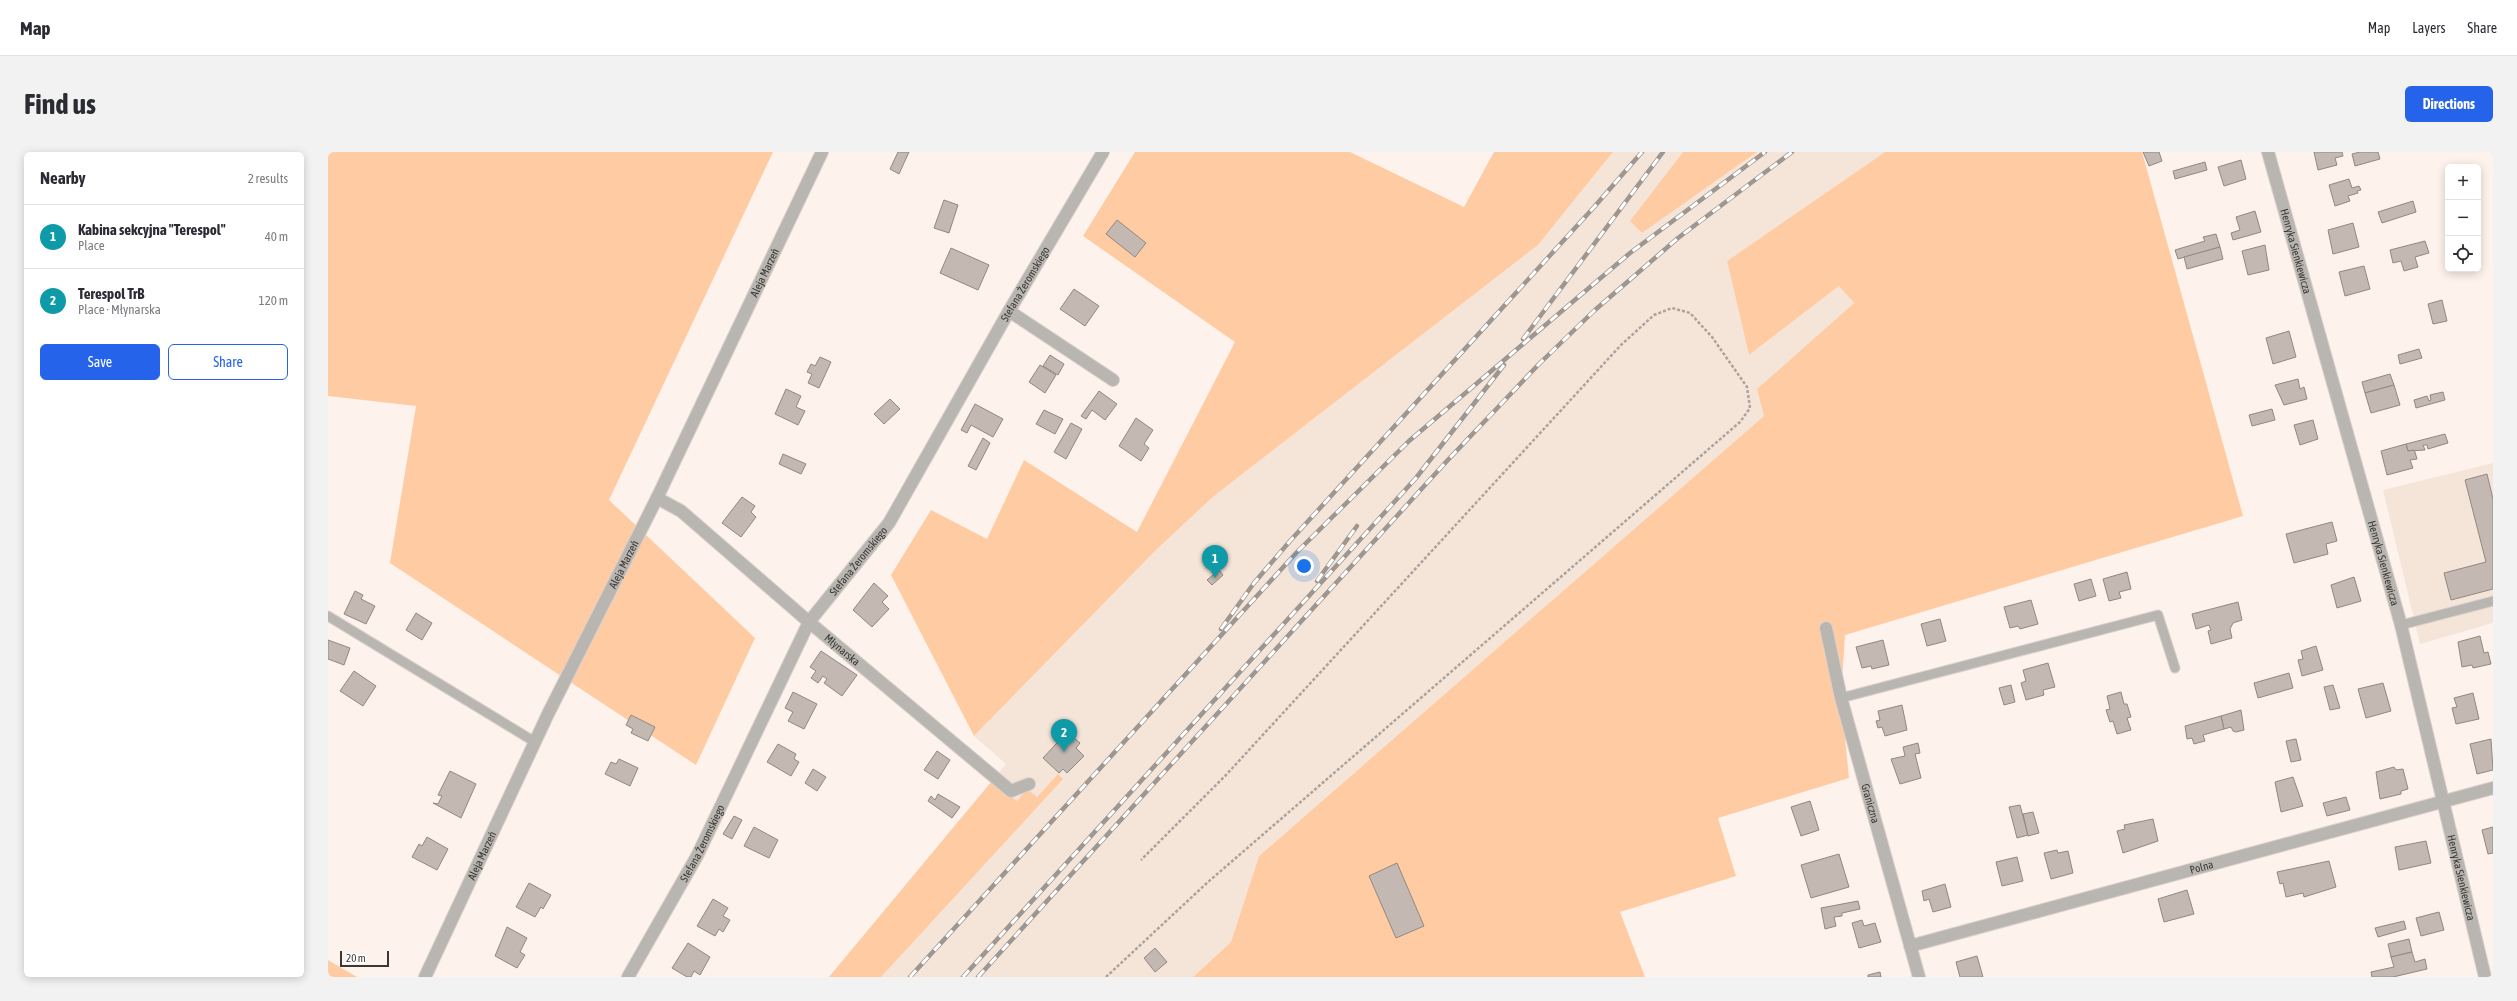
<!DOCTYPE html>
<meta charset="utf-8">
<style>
body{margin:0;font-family:"Asap Condensed",sans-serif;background:#f2f2f3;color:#2b2b33}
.controls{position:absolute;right:12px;top:12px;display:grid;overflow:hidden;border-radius:6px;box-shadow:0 2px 10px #0003}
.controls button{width:36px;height:36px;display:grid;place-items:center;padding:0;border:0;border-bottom:1px solid #e1e1e2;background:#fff;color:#2b2b33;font:20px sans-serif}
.scale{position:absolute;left:12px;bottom:10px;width:49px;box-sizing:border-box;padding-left:4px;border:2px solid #3b3734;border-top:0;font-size:11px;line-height:14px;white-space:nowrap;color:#3b3734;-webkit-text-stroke:3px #fff;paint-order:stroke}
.you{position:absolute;left:976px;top:414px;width:14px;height:14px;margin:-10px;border:3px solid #fff;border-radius:50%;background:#1a73e8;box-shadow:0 0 0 6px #1a73e833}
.badge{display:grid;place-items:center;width:26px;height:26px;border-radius:50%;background:#2563eb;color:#fff;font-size:13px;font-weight:700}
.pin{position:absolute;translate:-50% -33px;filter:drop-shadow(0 1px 2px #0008)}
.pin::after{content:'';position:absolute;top:21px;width:14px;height:12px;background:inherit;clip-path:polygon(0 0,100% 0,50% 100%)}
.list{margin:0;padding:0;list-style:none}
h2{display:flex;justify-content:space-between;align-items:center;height:52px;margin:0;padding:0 16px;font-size:17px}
h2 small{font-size:13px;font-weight:400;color:#7c7c81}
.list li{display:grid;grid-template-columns:26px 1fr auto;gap:12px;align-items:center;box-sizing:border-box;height:64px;padding:0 16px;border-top:1px solid #e1e1e2}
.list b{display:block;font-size:15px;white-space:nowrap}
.list p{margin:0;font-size:13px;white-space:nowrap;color:#7c7c81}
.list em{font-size:13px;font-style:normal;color:#7c7c81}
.actions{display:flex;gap:8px;padding:12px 16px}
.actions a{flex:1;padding:9px 0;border:1px solid #2563eb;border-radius:6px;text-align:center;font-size:14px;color:#2563eb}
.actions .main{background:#2563eb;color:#fff}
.icon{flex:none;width:22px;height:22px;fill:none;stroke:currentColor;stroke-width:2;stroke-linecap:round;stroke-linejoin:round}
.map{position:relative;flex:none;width:2165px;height:825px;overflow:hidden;border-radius:6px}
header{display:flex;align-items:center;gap:24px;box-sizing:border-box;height:56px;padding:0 20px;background:#fff;border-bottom:1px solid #e1e1e2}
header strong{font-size:19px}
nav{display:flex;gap:22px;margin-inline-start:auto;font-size:14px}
.intro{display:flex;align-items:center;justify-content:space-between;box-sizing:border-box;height:96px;padding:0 24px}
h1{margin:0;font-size:28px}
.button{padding:10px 18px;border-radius:6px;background:#2563eb;color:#fff;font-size:14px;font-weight:700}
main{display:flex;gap:24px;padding:0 24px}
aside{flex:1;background:#fff;border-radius:6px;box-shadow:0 2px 10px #0003}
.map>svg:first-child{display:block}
</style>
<header>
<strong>Map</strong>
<nav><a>Map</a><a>Layers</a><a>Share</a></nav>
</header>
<div class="intro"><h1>Find us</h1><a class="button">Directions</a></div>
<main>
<aside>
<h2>Nearby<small>2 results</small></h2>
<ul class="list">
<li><span class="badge" style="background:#0f9aa8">1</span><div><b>Kabina sekcyjna &quot;Terespol&quot;</b><p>Place</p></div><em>40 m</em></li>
<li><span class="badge" style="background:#0f9aa8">2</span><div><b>Terespol TrB</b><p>Place · Młynarska</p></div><em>120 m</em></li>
</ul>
<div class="actions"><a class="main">Save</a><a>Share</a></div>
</aside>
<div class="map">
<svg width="2165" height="825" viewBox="0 0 2165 825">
<rect width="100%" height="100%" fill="#fdf3ec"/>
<!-- built -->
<g fill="#f5e5d9">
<polygon points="1285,0 1355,0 1303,69 1314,81 1429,0 1557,0 1399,109 1421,203 1511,134 1526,151 1429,237 1437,264 931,704 903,790 865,825 501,825 678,612 646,584 828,398 886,344 1210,93"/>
<polygon points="2165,311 2165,471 2092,492 2055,338"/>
</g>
<!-- green -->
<g fill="#ffcba3">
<polygon points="0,0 445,0 281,348 427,486 368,613 62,411 88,254 0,244"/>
<polygon points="807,0 1022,0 1136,55 1166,0 1285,0 1210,93 886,344 828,398 646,584 563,423 603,358 659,387 696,308 809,380 907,190 755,84"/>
<polygon points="1355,0 1429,0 1314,81 1302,69"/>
<polygon points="1557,0 1814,0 1915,364 1517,483 1513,546 1521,626 1390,666 1408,724 1292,760 1317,825 865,825 903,790 931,704 1436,264 1429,237 1526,151 1511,134 1421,203 1399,109"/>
<polygon points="730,622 735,627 553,825 501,825 664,629 689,649 699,637 709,645"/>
<polygon points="0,808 29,825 0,825"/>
</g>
<!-- building -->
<g fill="#c3b9b2" stroke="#918881">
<polygon points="570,0 581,0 571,22 562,17"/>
<polygon points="1815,0 1831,0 1834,9 1821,14"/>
<polygon points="1986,0 2014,0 2015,4 2007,6 2009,13 1990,18"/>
<polygon points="2032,0 2050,0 2052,7 2027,14 2024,2"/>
<polygon points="1913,8 1918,27 1896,34 1890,15"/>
<polygon points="1877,10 1879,18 1847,27 1845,19"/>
<polygon points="2021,27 2024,36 2031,34 2033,38 2029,39 2030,41 2020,44 2022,49 2007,54 2001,33"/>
<polygon points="616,48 630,53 621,81 606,76"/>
<polygon points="2085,49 2088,60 2054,71 2050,60"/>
<polygon points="1927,59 1933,80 1905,88 1903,81 1912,78 1908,65"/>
<polygon points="789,68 818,91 807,105 778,82"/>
<polygon points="2025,71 2031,95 2005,102 2000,78"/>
<polygon points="1888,82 1892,95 1850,107 1847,98 1877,89 1875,85"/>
<polygon points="2097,89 2101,101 2087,105 2090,115 2076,119 2073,109 2065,111 2062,98"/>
<polygon points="1937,93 1941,118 1920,123 1914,99"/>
<polygon points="1892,95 1895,107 1859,117 1856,105"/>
<polygon points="623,96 661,113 650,138 612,121"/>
<polygon points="2036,114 2042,137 2017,144 2011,120"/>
<polygon points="746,137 771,154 757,174 732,157"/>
<polygon points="2114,148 2119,169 2105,172 2100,152"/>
<polygon points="1961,179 1968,205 1945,212 1938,186"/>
<polygon points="2091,197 2094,206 2072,212 2070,203"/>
<polygon points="722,203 736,212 730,223 715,214"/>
<polygon points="492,205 503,210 491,236 480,231 484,222 479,220 483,212 487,214"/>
<polygon points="712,213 728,223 717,241 701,230"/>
<polygon points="2062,222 2066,233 2037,241 2034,230"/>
<polygon points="1970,227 1972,237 1976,235 1979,247 1956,253 1947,233"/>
<polygon points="2066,233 2072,253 2043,261 2037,241"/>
<polygon points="458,237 473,244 468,255 477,259 470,273 447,262"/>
<polygon points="771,239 789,252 777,268 764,258 758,267 753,264"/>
<polygon points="2115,240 2117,248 2088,256 2086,248 2099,244 2101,249 2103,248 2102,243"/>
<polygon points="562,247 572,257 556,272 546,262"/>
<polygon points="647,252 675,267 665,285 643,273 639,281 633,278"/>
<polygon points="1944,257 1947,268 1924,274 1921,263"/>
<polygon points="716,258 735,267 727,282 708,272"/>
<polygon points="808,266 825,278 816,292 821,296 813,309 791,294"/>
<polygon points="1985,268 1990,287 1972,293 1966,273"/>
<polygon points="743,271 754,277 738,307 726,300"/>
<polygon points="2117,282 2120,291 2100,297 2099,293 2095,293 2097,298 2080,299 2078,292"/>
<polygon points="655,286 662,291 648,318 640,314"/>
<polygon points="2078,292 2080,299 2086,298 2087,300 2089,307 2082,308 2085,316 2059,323 2053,299"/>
<polygon points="455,302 478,312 473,322 451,312"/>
<polygon points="2159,322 2165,347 2165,437 2123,448 2116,421 2158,410 2137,328"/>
<polygon points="414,345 427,354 423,360 428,365 413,385 394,371"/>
<polygon points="2004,370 2009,389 1998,392 2000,402 1966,411 1958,382"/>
<polygon points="891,418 895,423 884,433 879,428"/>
<polygon points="1799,420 1803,437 1791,440 1793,446 1781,449 1775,427"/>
<polygon points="2026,425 2033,449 2009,456 2003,433"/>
<polygon points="1763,427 1768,444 1751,449 1746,432"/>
<polygon points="546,431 560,444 554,450 561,457 544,475 525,458"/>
<polygon points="27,439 35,443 33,447 47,454 38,472 16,462"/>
<polygon points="1703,448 1710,472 1692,477 1690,474 1682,476 1676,455"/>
<polygon points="1910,450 1914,468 1905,471 1902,477 1904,486 1883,492 1880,479 1883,478 1881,473 1868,477 1864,462"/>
<polygon points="88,461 104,471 94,488 78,478"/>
<polygon points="1612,467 1618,489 1599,494 1593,472"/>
<polygon points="2152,484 2156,501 2160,500 2163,512 2145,516 2144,513 2134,515 2130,490"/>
<polygon points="0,488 22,496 16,513 0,507"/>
<polygon points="1555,488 1561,513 1544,517 1543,514 1534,516 1528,495"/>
<polygon points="1988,494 1995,518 1974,524 1970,508 1975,507 1973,499"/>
<polygon points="493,499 529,523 514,544 496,531 499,527 495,524 490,531 483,526 488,519 482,515"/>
<polygon points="1720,511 1727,535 1715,538 1716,543 1698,548 1693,531 1698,529 1695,518"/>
<polygon points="26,519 48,534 35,554 12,539"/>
<polygon points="1961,521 1965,536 1930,546 1926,531"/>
<polygon points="2055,531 2063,559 2038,566 2030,537"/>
<polygon points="1683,533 1687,550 1676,553 1671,536"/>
<polygon points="2005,533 2012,556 2002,558 1996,535"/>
<polygon points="465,540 489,552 476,577 460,569 465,560 457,556"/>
<polygon points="1793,540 1796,552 1799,552 1803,565 1799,566 1803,578 1789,582 1785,569 1782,570 1778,558 1782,557 1779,544"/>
<polygon points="2145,541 2151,567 2128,572 2124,556 2129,555 2126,546"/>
<polygon points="1574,553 1579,578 1557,584 1554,575 1550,576 1548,569 1552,568 1550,559"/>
<polygon points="1913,558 1916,578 1908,580 1905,579 1903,575 1896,577 1893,564"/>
<polygon points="303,563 327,575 320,589 303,581 305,577 298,573"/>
<polygon points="1893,564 1896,577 1875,583 1877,589 1866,592 1864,586 1859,587 1857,574"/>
<polygon points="739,580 752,591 748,596 756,604 739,621 735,617 731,621 715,606"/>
<polygon points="1968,587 1973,608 1963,610 1958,589"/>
<polygon points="2163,587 2165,618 2149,622 2142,592"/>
<polygon points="1590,591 1592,601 1587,602 1593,626 1572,632 1563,607 1577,604 1575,595"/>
<polygon points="450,592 468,602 466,607 471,610 463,624 439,610"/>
<polygon points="609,599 622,608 610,627 596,618"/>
<polygon points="291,607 310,616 302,634 277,622 283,610 288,612"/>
<polygon points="2066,615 2068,618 2075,617 2080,637 2073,639 2073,642 2052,647 2048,620"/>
<polygon points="485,617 498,625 489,639 477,631"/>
<polygon points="122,619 148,632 133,666 105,651 110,652 114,644 110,643"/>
<polygon points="1965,625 1975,654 1953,660 1947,630"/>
<polygon points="610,642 632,655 624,666 600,649 603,644 607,648"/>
<polygon points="2018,645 2022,658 1999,664 1995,651"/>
<polygon points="1482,649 1491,678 1473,684 1463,655"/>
<polygon points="1692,653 1700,683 1689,686 1681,655"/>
<polygon points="1705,660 1711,681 1700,684 1695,662"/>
<polygon points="406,664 414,668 404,687 395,682"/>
<polygon points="1825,667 1830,689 1795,701 1789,679 1797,677 1796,673"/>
<polygon points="426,675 450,688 441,706 416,694"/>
<polygon points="2165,675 2165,701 2160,702 2154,678"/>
<polygon points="99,685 120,697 109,718 84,705 91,692 94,694"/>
<polygon points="2098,689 2103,711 2071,718 2067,695"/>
<polygon points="1729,698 1730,701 1740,699 1745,721 1723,727 1716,701"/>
<polygon points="1511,702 1521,735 1483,746 1473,713"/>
<polygon points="1689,705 1695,729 1674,734 1668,710"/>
<polygon points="2001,709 2008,735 1976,745 1975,741 1958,745 1955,731 1952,732 1949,720"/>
<polygon points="1069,711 1096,774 1068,786 1041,724"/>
<polygon points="201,731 223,743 215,757 213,755 207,765 188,755"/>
<polygon points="1617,732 1623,755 1605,760 1601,747 1596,749 1594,739"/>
<polygon points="1859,738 1866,762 1836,770 1830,747"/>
<polygon points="385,747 400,756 395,764 402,768 395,780 391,777 387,784 369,774"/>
<polygon points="1530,749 1532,757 1514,761 1514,764 1506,765 1508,774 1497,777 1493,756"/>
<polygon points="2111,760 2116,778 2093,784 2088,766"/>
<polygon points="1534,768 1536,774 1547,771 1553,790 1531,796 1524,771"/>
<polygon points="2076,769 2078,777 2050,785 2047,776"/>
<polygon points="179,775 199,786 192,800 197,803 189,816 167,804"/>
<polygon points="2081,787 2084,800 2063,805 2060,792"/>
<polygon points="360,791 382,805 372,823 366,819 363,825 359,825 344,816"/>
<polygon points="827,796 839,810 827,820 816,806"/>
<polygon points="2084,800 2087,810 2097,807 2099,817 2065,825 2044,825 2043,820 2066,815 2063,805"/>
<polygon points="1649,804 1655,825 1632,825 1628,810"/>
<polygon points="1552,820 1553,825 1540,825 1540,823"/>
</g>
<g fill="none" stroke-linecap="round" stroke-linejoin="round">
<!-- lane casing -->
<g stroke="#dad1cb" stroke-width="11">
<g id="lane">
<polyline points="0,464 207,590"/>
<polyline points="2073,473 2165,449"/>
<polyline points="1513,546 1830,463 1847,516"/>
</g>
</g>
<!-- street casing -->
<g stroke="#dad1cb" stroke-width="14">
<g id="street">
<path id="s1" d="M1940 0 2073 473 2157 825"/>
<polyline points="681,159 785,228"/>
<path id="s2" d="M329 346 353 359 481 470 683 639 701 632"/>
<path id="s3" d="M1498 476 1513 546 1591 825"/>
<path id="s4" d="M1582 794 2165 636"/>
<path id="s5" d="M97 825 220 562 329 346 494 0"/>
<path id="s6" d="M300 825 369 704 481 470 561 371 681 159 775 0"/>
</g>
</g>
<!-- path -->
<polyline stroke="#aaa29d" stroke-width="2.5" stroke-dasharray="3 2" stroke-linecap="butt" points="778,825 880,730 1412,270 1422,256 1419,235 1384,185 1362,161 1344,156 1326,163 1293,193 898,623 813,708"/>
<!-- lane -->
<use href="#lane" stroke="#b9b5b1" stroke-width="9"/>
<!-- street -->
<use href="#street" stroke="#b9b5b1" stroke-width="12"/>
<!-- rail casing -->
<g stroke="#9d9691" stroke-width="4.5">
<g id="rail">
<polyline points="1195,187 1335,0"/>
<polyline points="989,429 1029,374"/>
<polyline points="893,477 926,431 962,389 1267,54 1314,0"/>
<polyline points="582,825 969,400 1081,289 1302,101 1437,0"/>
<polyline points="635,825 1088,326 1176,213"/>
<polyline points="650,825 1118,310 1212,211 1267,158 1350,86 1464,0"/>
</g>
</g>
<!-- rail -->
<use href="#rail" stroke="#fff" stroke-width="3" stroke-dasharray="9" stroke-linecap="butt"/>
</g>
<g text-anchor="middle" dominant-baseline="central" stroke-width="3.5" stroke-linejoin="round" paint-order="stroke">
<!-- street labels -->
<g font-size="11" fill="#3b3734" stroke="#fff">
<text stroke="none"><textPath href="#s1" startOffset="103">Henryka Sienkiewicza</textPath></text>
<text stroke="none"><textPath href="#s5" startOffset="782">Aleja Marzeń</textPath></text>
<text stroke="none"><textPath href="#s6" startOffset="801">Stefana Żeromskiego</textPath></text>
<text stroke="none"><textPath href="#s6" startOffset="477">Stefana Żeromskiego</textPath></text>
<text stroke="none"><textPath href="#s1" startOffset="427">Henryka Sienkiewicza</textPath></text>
<text stroke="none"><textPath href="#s5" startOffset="458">Aleja Marzeń</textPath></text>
<text stroke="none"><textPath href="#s2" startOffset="240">Młynarska</textPath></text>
<text stroke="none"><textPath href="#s3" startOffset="181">Graniczna</textPath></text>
<text stroke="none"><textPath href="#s6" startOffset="153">Stefana Żeromskiego</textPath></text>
<text stroke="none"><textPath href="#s5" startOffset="134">Aleja Marzeń</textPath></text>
<text stroke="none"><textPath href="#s4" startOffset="302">Polna</textPath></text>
<text stroke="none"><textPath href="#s1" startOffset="751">Henryka Sienkiewicza</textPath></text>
</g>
</g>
</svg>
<div class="controls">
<button>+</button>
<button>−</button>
<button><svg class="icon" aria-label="locate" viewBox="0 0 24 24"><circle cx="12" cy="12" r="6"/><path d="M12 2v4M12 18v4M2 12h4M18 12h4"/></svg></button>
</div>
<div class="scale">20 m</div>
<div class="you"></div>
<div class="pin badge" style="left:887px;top:426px;background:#0f9aa8">1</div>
<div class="pin badge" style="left:736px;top:600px;background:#0f9aa8">2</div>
</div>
</main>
